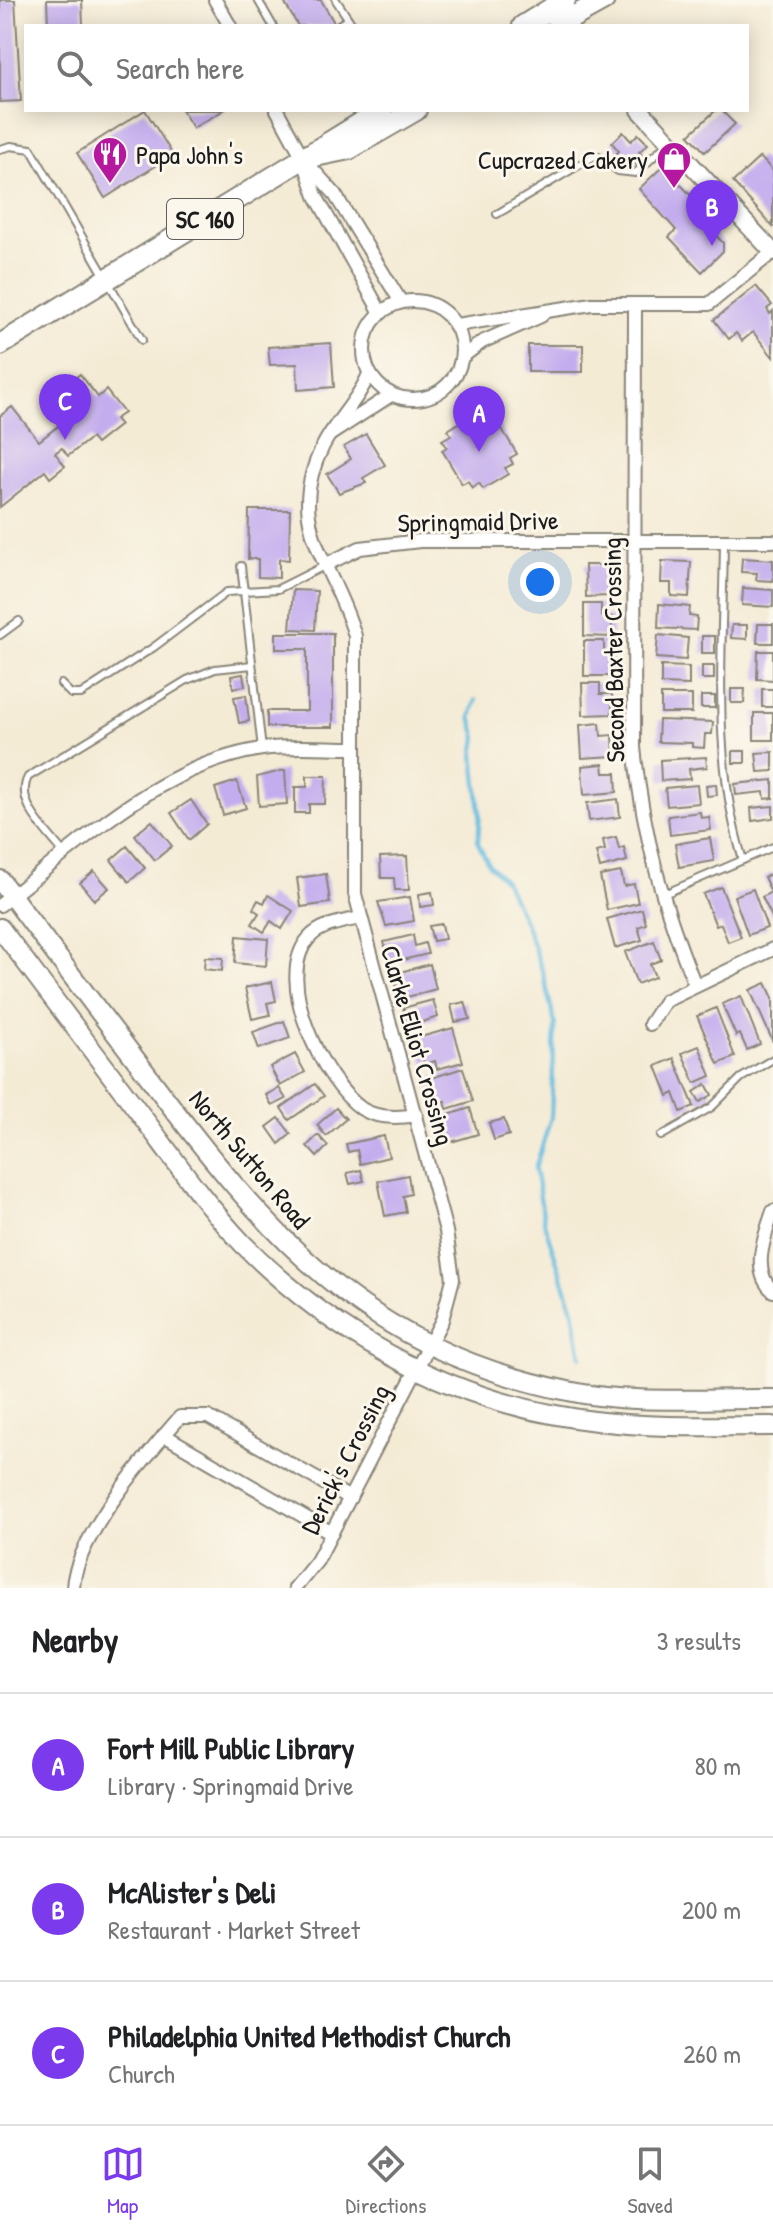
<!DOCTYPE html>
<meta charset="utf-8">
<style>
body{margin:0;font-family:"Patrick Hand",sans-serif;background:#f2f2f2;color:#202124}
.you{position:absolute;left:540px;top:582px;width:28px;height:28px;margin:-20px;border:6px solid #fff;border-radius:50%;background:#1a73e8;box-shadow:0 0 0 12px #1a73e833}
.badge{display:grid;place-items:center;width:52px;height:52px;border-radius:50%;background:#7c3aed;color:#fff;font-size:26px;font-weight:700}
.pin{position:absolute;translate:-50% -66px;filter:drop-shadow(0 2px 4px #0008)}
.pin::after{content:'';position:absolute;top:42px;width:28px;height:24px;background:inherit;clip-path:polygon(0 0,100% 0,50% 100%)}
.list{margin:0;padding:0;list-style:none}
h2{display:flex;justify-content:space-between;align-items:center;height:104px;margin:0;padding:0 32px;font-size:34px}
h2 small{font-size:26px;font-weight:400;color:#757577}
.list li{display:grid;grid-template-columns:52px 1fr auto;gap:24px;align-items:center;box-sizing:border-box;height:144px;padding:0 32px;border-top:2px solid #e0e0e0}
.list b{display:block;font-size:30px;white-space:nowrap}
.list p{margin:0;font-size:26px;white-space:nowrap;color:#757577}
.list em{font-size:26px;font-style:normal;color:#757577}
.icon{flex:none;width:44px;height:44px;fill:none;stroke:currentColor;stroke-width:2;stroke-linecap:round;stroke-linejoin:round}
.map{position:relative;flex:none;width:773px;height:1588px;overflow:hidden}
.search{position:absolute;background:#fff;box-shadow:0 4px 20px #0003;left:24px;right:24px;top:24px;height:88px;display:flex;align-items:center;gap:20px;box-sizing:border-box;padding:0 28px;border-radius:0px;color:#757577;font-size:30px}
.sheet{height:536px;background:#fff}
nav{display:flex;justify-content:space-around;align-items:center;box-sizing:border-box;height:112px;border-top:2px solid #e0e0e0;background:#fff;font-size:22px;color:#757577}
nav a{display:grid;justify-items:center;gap:4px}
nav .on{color:#7c3aed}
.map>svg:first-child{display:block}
</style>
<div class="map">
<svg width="773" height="1588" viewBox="0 0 773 1588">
<rect width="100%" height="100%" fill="#fbf7ec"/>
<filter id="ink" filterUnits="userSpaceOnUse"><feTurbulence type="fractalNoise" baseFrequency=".0125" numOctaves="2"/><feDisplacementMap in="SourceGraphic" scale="16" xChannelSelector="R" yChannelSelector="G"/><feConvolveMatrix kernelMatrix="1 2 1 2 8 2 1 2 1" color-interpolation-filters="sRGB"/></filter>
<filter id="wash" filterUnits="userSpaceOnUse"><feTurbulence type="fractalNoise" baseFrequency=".006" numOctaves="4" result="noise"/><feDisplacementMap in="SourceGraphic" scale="32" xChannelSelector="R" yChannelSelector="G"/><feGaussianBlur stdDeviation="1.8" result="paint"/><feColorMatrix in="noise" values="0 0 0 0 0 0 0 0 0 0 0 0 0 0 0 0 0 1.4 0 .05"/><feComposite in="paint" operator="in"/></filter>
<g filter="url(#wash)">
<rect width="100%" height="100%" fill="#f4ebd5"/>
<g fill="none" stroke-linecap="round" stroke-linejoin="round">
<!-- stream -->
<polyline stroke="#63bce0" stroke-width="4" points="476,700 471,717 477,738 474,755 480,814 478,843 489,865 505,881 526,925 543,973 555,1024 551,1117 535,1169 545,1226 573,1310 581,1357"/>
</g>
<g id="blocks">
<!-- building -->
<g fill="#c4adee">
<polygon points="0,0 15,0 21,101 0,102"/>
<polygon points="47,0 82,0 83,26 48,26"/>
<polygon points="283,0 321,0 336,26 298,26"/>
<polygon points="145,110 173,155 105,198 77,153"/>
<polygon points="182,110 224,110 193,128"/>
<polygon points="716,110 721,110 735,124 705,152 689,135"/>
<polygon points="623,132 631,141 638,134 648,144 639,152 645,158 637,165 632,160 625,166 615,155 619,151 612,143"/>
<polygon points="760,157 773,171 773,227 733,182"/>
<polygon points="663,166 702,207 695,213 723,243 723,251 702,272 669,237 676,230 639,189"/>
<polygon points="756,286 772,305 767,309 770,314 773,311 773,357 753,332 742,341 736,333 729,339 714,320"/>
<polygon points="331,343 334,387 298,390 297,364 270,365 268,347"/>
<rect x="528" y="345" width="55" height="27"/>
<polygon points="80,374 98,397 106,390 124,413 115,419 120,425 96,444 91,438 68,456 62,448 55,453 65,466 50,478 45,471 0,507 0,416 12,407 39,441 72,415 55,394"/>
<polygon points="484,415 490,423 496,419 517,454 510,458 513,464 505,468 508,474 483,489 479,483 472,488 468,481 462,484 442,450 447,447 442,440 451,435 448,430 470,416 473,421"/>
<polygon points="366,434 385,465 363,478 366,483 339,493 327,474 351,459 344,447"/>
<polygon points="249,510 290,510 289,560 279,559 279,578 258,577 258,559 248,559"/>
<polygon points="742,558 773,560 773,581 756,580 757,573 741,572"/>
<polygon points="662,561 691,562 689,597 671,596 671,583 661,583"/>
<polygon points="585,565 608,565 608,596 586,597"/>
<polygon points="743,588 773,590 773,607 742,605"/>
<polygon points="293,590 317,591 315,630 290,629"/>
<polygon points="584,604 601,604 601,616 612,617 612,637 584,636"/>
<polygon points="659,604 690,607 689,616 697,617 696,630 658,628"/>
<polygon points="758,624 773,624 773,643 757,643"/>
<polygon points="732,625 747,625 747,639 731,638"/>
<polygon points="276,633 333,633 333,727 267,727 267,711 307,711 307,649 276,649"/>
<polygon points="658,635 688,638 686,660 656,658"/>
<rect x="702" y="636" width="13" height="17"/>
<polygon points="584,641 604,641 604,655 612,655 612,676 584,676"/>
<polygon points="758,651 773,651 773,680 757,679"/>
<polygon points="661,666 689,667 689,685 661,684"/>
<rect x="702" y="666" width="12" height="13"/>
<polygon points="243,674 245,686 233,688 231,676"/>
<polygon points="582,683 600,683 600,694 612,694 612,714 583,715"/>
<polygon points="731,689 745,689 744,703 731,703"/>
<rect x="762" y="689" width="11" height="18"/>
<polygon points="246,695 249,721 239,723 234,697"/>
<rect x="661" y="695" width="31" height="18"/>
<rect x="701" y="696" width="14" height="12"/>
<rect x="754" y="713" width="19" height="27"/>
<polygon points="659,720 713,722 712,734 705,734 704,748 692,747 692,743 658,742"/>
<polygon points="600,723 601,736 613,735 614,756 582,758 580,725"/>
<rect x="733" y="751" width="12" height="12"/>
<polygon points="773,752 773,771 758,772 756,753"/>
<polygon points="706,757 707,767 689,769 690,779 661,781 660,760"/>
<polygon points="603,764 604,773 616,773 617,792 584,795 582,766"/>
<polygon points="285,770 287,804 259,806 257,777"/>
<polygon points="307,776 326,776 325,804 309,804 309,813 295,813 295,787 307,787"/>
<polygon points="773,780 773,798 765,799 764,792 736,795 735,784"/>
<polygon points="237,781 246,808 223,815 215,788"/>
<polygon points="716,784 717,795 707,796 706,785"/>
<polygon points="697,785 699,803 667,806 665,788"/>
<polygon points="618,799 620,817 589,821 587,803"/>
<polygon points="191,800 207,824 189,840 171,813"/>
<polygon points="773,806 773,818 752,821 751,808"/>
<polygon points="700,812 701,818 709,817 711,830 670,835 668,816"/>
<polygon points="152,821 172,846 155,860 135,835"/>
<polygon points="616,837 619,849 624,847 627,861 600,868 596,852 605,850 603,840"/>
<polygon points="710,838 714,861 679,867 675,844"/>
<polygon points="127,846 145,868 129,882 111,860"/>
<polygon points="407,856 409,890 395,890 394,878 381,878 380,857"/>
<polygon points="94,871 109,888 94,900 80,883"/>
<polygon points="621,872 624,886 634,884 638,903 607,910 600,876"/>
<polygon points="773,873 773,919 762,897 771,892 764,877"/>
<polygon points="326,874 330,903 301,907 297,878"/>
<polygon points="721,887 741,937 728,942 721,924 716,926 703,894"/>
<polygon points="753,889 767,928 748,935 734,896"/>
<polygon points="432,892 434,905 420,907 419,894"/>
<polygon points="268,895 293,911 282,929 271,921 264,932 252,924 259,913 253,909 258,900 264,903"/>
<polygon points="410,897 414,921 386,926 378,902"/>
<polygon points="642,909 646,924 638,927 642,940 615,948 607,919"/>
<polygon points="442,924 445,939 433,941 429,926"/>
<polygon points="413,935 415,946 425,943 428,954 389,963 384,942"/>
<polygon points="237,936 268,939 266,966 235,963"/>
<polygon points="654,941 661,960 650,964 655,977 637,984 625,952"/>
<polygon points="205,957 223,958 222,971 204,969"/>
<polygon points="430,964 436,989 400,999 393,974"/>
<polygon points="272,982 276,1001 267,1003 270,1015 252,1019 245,988"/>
<polygon points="766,983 773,998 773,1042 750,990"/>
<polygon points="741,996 760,1044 747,1050 740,1034 736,1036 722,1004"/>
<polygon points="433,1000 438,1017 409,1026 403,1008"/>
<polygon points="465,1002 470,1019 455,1022 451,1005"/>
<polygon points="716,1008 735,1057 718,1064 697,1016"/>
<polygon points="284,1021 290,1038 259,1049 253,1032"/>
<polygon points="453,1028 463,1062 437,1069 435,1061 424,1064 417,1038"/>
<polygon points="699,1046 711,1076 695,1083 682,1053"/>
<polygon points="295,1054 305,1072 280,1086 270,1067"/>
<polygon points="674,1058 694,1106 681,1112 674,1093 668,1096 656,1066"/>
<polygon points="463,1068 473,1101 447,1109 445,1101 435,1103 428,1079"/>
<polygon points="315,1084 324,1096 289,1120 281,1108"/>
<polygon points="706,1084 712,1095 700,1102 694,1092"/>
<polygon points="279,1088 286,1099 272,1106 266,1095"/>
<polygon points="336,1108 346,1119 326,1136 317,1125"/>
<polygon points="470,1108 478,1134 451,1142 439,1118"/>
<polygon points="279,1118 291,1134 279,1144 267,1127"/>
<polygon points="504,1119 509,1135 494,1140 489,1123"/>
<polygon points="318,1135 328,1146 317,1157 307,1146"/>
<polygon points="384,1136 389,1157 360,1164 357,1150 348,1152 346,1144"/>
<polygon points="361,1170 364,1181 350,1184 347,1173"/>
<polygon points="408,1175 411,1194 403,1196 406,1212 385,1216 378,1181"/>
</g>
</g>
</g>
<g filter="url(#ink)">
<use href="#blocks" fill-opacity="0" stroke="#888478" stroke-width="2"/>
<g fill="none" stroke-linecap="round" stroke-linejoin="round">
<!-- service casing -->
<g stroke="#888478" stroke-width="10">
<g id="service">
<polyline points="258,0 273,26"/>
<polyline points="336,0 353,26"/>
<polyline points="337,26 348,19"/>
<polyline points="0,149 11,146 31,149 142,340"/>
<polyline points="497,214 596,155 618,171 636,173 668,143"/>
<path d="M724 541C723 647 711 758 743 860"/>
<polyline points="241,566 262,749"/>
<polyline points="0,635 19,621"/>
<polyline points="61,684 71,694 81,694 154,647 227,592 278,589 324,566"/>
<path d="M64 853C49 833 14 803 28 777L187 680 215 669 252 665"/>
<polyline points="664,894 773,847"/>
<polyline points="661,1136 712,1107 741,1078 773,1059"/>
</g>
</g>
<!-- minor casing -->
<g stroke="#888478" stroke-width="16">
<g id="minor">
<polyline points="215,0 230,26"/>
<polyline points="277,110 303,158 316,196 381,313"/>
<polyline points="308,164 334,193 401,302"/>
<circle cx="413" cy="350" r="49"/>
<path d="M635 306 634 747C643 835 662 903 695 985"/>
<polyline points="456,325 592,304 709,304 773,252"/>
<polyline points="462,357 482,342 541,316"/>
<polyline points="331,434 391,395"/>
<polyline points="327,564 360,548 420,541 773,541"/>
<path d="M0 905C80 844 158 765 262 749 292 745 325 748 355 748"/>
<path d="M360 918C343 922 321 924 309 938 272 979 324 1083 362 1109 378 1119 398 1118 416 1115"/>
<polyline points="650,1024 665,1001 773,949"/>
<path d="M773 1211C765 1236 750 1271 773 1291"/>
<polyline points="164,1435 332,1533"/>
<path d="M73 1588C75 1538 146 1456 180 1417H208L350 1498"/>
<path d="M295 1588 317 1561 442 1320 453 1279 446 1231 355 894V636C333 561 283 525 323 446 336 420 358 401 369 374"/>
</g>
</g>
<!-- tertiary casing -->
<g stroke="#888478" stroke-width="20">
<polyline id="tertiary" points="640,110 773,252"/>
</g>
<!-- secondary casing -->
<g stroke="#888478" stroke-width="22">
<g id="secondary">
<path d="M0 880C48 945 97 1009 146 1073 266 1233 362 1349 568 1391 631 1405 708 1398 773 1399"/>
<path d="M0 928C45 988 90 1047 135 1107 170 1153 203 1202 243 1244 328 1330 437 1393 556 1415 628 1429 701 1426 773 1426"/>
</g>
</g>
<!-- primary casing -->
<g stroke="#888478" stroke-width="24">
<g id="primary">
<polyline points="523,26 565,0"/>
<polyline points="557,26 604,0"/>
<polyline points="315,156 349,149 416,110"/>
<polyline points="0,345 382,110"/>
</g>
</g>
<!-- service -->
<use href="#service" stroke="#fff" stroke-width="6"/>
<!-- minor -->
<use href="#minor" stroke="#fff" stroke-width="12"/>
<!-- tertiary -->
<use href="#tertiary" stroke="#fff" stroke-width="16"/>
<!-- secondary -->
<use href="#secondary" stroke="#fff" stroke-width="18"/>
<!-- primary -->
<use href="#primary" stroke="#fff" stroke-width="20"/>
</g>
</g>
<!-- icons -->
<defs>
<g id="restaurant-pin" transform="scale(1.8)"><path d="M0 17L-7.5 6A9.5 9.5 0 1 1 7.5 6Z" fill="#b5179e" stroke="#fbf7ec"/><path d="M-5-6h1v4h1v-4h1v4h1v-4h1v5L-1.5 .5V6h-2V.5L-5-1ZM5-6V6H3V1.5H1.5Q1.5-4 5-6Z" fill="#fff"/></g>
<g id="shop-pin" transform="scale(1.8)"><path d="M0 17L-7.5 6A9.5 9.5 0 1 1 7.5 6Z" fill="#b5179e" stroke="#fbf7ec"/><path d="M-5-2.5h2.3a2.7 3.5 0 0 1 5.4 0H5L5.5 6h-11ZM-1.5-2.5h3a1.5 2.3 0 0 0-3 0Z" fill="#fff"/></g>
</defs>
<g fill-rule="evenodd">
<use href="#restaurant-pin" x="110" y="154"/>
<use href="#shop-pin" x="674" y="159"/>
</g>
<g text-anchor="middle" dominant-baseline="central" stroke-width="6" stroke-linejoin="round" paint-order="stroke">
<!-- shield labels -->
<rect fill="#fbf7ec" stroke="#5f5e5a" stroke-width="2" x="167" y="199" width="76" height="40" rx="6"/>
<g font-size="24" font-weight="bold" fill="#1c1c1c">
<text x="205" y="219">SC 160</text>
</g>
<!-- poi labels -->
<g font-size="26" fill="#1c1c1c" stroke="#fbf7ec" text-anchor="start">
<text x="136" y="154">Papa John's</text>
<text x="648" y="159" text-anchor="end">Cupcrazed Cakery</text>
</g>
<!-- street labels -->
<g font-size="26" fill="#1c1c1c" stroke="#fbf7ec">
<text transform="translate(478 521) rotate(-1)">Springmaid Drive</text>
<text transform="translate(613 650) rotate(-91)">Second Baxter Crossing</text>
<text transform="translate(418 1045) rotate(74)">Clarke Elliot Crossing</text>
<text transform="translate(250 1159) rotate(50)">North Sutton Road</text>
<text transform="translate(345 1459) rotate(-63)">Derick's Crossing</text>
</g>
</g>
</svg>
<div class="you"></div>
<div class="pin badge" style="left:479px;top:452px">A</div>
<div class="pin badge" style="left:712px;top:246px">B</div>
<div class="pin badge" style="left:65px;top:440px">C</div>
<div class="search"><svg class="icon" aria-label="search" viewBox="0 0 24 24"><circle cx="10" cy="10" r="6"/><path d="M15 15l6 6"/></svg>Search here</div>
</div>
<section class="sheet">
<h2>Nearby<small>3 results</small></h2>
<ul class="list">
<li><span class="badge">A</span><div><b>Fort Mill Public Library</b><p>Library · Springmaid Drive</p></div><em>80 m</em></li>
<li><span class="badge">B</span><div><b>McAlister's Deli</b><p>Restaurant · Market Street</p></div><em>200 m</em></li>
<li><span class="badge">C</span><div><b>Philadelphia United Methodist Church</b><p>Church</p></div><em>260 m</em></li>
</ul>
</section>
<nav>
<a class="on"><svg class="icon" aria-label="map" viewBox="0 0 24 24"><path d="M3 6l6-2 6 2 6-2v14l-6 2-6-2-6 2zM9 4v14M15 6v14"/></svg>Map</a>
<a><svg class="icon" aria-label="directions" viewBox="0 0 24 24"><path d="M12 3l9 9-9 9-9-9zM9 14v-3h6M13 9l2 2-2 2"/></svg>Directions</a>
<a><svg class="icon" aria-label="saved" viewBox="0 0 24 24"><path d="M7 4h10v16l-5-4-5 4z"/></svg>Saved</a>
</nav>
